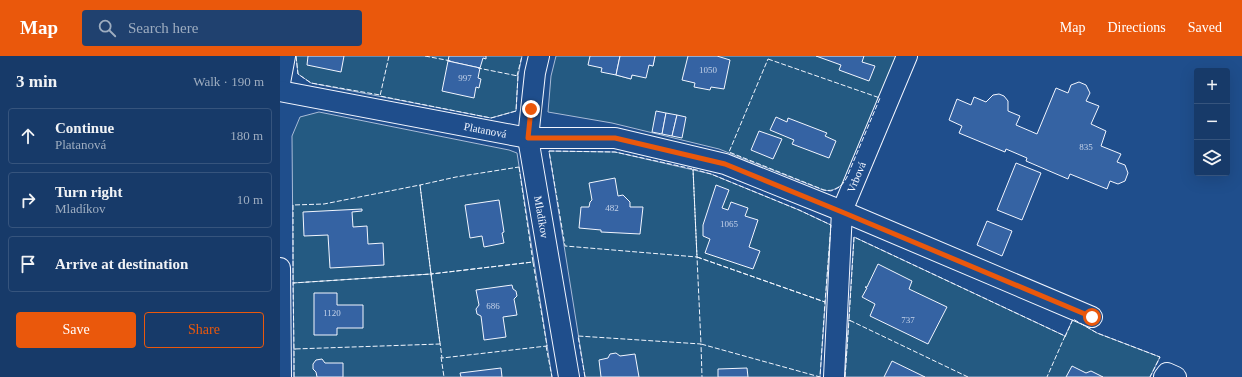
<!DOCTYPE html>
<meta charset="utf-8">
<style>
body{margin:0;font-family:Georgia,serif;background:#20416f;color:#f1f3f6}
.controls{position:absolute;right:12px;top:12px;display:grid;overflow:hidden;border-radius:4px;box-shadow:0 4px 16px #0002}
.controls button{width:36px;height:36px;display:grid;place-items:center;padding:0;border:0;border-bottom:1px solid #36547d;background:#173a69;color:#f1f3f6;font:20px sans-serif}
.stop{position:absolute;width:12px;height:12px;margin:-9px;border:3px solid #ea580c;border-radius:50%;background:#fff}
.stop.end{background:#ea580c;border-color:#fff;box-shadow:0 1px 4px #0008}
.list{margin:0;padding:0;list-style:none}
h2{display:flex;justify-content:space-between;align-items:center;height:52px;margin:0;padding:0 16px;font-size:17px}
h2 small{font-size:13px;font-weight:400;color:#9eadc0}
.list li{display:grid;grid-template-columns:26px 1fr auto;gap:12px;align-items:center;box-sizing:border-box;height:56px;margin:0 8px 8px;padding:0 8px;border:1px solid #36547d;border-radius:4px}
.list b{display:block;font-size:15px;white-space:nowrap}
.list p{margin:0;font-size:13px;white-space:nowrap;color:#9eadc0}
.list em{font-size:13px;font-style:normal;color:#9eadc0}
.actions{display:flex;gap:8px;padding:12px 16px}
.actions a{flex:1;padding:9px 0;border:1px solid #ea580c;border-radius:4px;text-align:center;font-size:14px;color:#ea580c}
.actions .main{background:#ea580c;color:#fff}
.icon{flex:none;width:22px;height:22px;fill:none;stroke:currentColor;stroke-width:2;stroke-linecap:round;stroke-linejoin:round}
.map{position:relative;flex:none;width:962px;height:321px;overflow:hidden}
header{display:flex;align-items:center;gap:24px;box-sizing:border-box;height:56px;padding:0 20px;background:#ea580c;color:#fff}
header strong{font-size:19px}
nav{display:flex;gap:22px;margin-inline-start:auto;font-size:14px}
.search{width:280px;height:36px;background:#20416f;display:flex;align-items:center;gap:10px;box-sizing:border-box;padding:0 14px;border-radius:4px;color:#9eadc0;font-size:15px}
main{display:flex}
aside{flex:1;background:#173a69}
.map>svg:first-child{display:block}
</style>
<header>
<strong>Map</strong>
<div class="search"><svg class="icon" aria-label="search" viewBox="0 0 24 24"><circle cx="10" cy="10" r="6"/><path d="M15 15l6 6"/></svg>Search here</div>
<nav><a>Map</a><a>Directions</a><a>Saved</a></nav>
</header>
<main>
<aside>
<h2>3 min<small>Walk · 190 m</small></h2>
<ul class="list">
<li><svg class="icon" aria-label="ahead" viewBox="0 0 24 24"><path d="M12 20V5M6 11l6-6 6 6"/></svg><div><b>Continue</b><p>Platanová</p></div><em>180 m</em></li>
<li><svg class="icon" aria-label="right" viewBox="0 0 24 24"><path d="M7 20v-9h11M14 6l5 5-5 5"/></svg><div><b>Turn right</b><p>Mladíkov</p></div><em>10 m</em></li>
<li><svg class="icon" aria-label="arrive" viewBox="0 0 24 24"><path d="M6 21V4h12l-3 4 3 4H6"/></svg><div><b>Arrive at destination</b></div></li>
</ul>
<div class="actions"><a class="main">Save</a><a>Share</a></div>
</aside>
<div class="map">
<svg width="962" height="321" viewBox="0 0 962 321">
<rect width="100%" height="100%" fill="#1f4e8c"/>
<!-- green -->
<g fill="#245a82" stroke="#a8bbd7">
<polygon points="16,0 242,0 238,20 236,55 211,62 31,27 18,18"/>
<polygon points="276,0 340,0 336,19 351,23 352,19 369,9 373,10 375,0 617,0 562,129 551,135 543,134 439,93 332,67 268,56 271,20"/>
<polygon points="39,56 229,94 237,97 272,321 14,321 12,80 20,61"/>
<polygon points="269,95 335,96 431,118 519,154 551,169 540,321 305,321"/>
<polygon points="574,181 785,280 793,263 817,277 880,301 870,321 565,321"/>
</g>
<!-- building -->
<g fill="#3563a3" stroke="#f2f6ff">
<polygon points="28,0 64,0 61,16 27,9"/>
<polygon points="169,0 206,0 206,3 203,2 200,12 168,5"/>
<polygon points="310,0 340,0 336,19 321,16 322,12 308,9"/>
<polygon points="340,0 375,0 373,10 369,9 366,22 352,19 351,23 336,19"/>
<polygon points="408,0 437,0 450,4 444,33 431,31 430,34 414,31 415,27 402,24"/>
<polygon points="536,0 584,0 582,6 595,10 589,25 559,14 561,9"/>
<polygon points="168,5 200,12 198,22 201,23 199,32 196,31 194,42 162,35"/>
<polygon points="799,26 806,29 810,37 806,45 819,50 811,68 826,75 821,90 841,98 837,106 845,109 848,117 845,125 838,128 830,125 827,133 790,118 788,123 746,105 747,102 726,93 725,96 679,77 682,70 669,64 677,43 691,49 694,41 706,46 713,39 719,38 724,40 728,45 728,55 740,60 736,69 757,78 776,32 788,37 791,29"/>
<polygon points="376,55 386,57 382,78 372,76"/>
<polygon points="386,57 397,59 392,80 382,78"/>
<polygon points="397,59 406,61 402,82 392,80"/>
<polygon points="496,61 507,66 508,62 547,77 545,80 556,85 549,102 512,88 514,84 490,74"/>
<polygon points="479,75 502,83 493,103 471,94"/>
<polygon points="736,107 761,117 742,164 717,154"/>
<polygon points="335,122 338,140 343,139 350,146 350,151 363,151 360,178 321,176 321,174 299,172 301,151 309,151 310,146 312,144 309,127"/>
<polygon points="436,129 449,134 442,152 448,154 451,146 468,152 465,160 478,164 469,191 480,195 473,213 425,197 430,183 423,180 423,169"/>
<polygon points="219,144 224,176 222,177 224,187 204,191 202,180 190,182 185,149"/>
<polygon points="82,153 82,155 72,156 73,171 87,170 88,188 103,187 104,209 50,212 48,179 24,180 23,156"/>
<polygon points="707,165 732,175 722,200 697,189"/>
<polygon points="598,208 632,225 629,233 667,251 648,288 590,260 595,248 582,241 587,232 585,231 587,231"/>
<polygon points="232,229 233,233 236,235 237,240 234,243 237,259 223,261 226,281 204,284 201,260 197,258 196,253 199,249 196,234"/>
<polygon points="34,237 57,237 57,249 83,249 83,272 57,272 57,279 34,279"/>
<polygon points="336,297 340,300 355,298 359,321 321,321 319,304 328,302 330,298"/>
<polygon points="42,303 45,307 63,307 63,321 37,321 36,316 33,313 33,308 36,304"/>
<polygon points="612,305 645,321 604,321"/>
<polygon points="792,310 806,317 811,315 823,321 786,321"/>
<polygon points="221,312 222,321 181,321 180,317"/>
<polygon points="467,312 468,321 438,321 438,313"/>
</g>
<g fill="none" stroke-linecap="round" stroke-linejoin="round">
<!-- minor casing -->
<g stroke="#f2f6ff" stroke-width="22">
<g id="minor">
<path id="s1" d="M259 0 255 17 248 82 289 321"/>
<polyline points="0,27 5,0"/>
<path id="s2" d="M0 35 248 82H335L445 108 562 155 812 261"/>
<polyline points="0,212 1,321"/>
<path id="s3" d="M554 321 562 155 627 0"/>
<polyline points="884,321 887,317 896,321"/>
</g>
</g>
<!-- minor -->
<use href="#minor" stroke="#1f4e8c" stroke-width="20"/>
<!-- fence -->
<g stroke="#f2f6ff" stroke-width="1" stroke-dasharray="5 2" stroke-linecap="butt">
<polyline points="16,0 18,18 31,27 100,39"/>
<polyline points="109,0 100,40 211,62 236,55 238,20 198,12"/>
<polyline points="145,0 171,5"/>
<path d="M488 3 600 42 567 121C562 131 555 136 544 134L449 96Z"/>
<polyline points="237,20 242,0"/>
<polygon points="269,95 335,96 413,113 417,201 285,190"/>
<polygon points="239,111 253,206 151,218 140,129 176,121"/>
<polygon points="413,113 431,118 519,154 551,169 545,246 417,201"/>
<polygon points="140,129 151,218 13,227 13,149 44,148"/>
<polygon points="417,201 545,246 540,321 421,288"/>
<polygon points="253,206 267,290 162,302 151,218"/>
<polygon points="151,218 160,288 14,293 13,227"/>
<polyline points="785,281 793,263 817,277 880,301 870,321"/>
<polyline points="266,290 272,321"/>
<polyline points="161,301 164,321"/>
<polyline points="14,321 14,293 16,293"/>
<polyline points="305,321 298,280 421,288 422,321"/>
<polyline points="565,321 569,264 571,265"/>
<polyline points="688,321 569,264 574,181 785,280 767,321"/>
</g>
</g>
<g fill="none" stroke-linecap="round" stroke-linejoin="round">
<!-- route -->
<polyline stroke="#ea580c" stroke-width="5" points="251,53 248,82 335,82 445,108 562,156 812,261"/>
</g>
<g text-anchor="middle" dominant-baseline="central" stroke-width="3" stroke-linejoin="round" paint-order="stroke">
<!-- number labels -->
<g font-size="9" fill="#c3d1e8">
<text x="428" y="14">1050</text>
<text x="185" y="22">997</text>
<text x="806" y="91">835</text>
<text x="332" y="152">482</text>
<text x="449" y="168">1065</text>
<text x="213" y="250">686</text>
<text x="52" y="257">1120</text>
<text x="628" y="264">737</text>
</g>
<!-- street labels -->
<g font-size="11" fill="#f2f6ff" stroke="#1f4e8c">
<text stroke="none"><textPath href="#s2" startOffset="209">Platanová</textPath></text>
<text stroke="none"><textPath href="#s3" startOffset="203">Vrbová</textPath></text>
<text stroke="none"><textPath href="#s1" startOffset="163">Mladíkov</textPath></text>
</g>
</g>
</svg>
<div class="controls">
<button>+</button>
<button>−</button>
<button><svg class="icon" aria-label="layers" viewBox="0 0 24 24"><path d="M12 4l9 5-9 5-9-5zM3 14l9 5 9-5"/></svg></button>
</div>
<div class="stop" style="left:812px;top:261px"></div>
<div class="stop end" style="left:251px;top:53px"></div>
</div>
</main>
